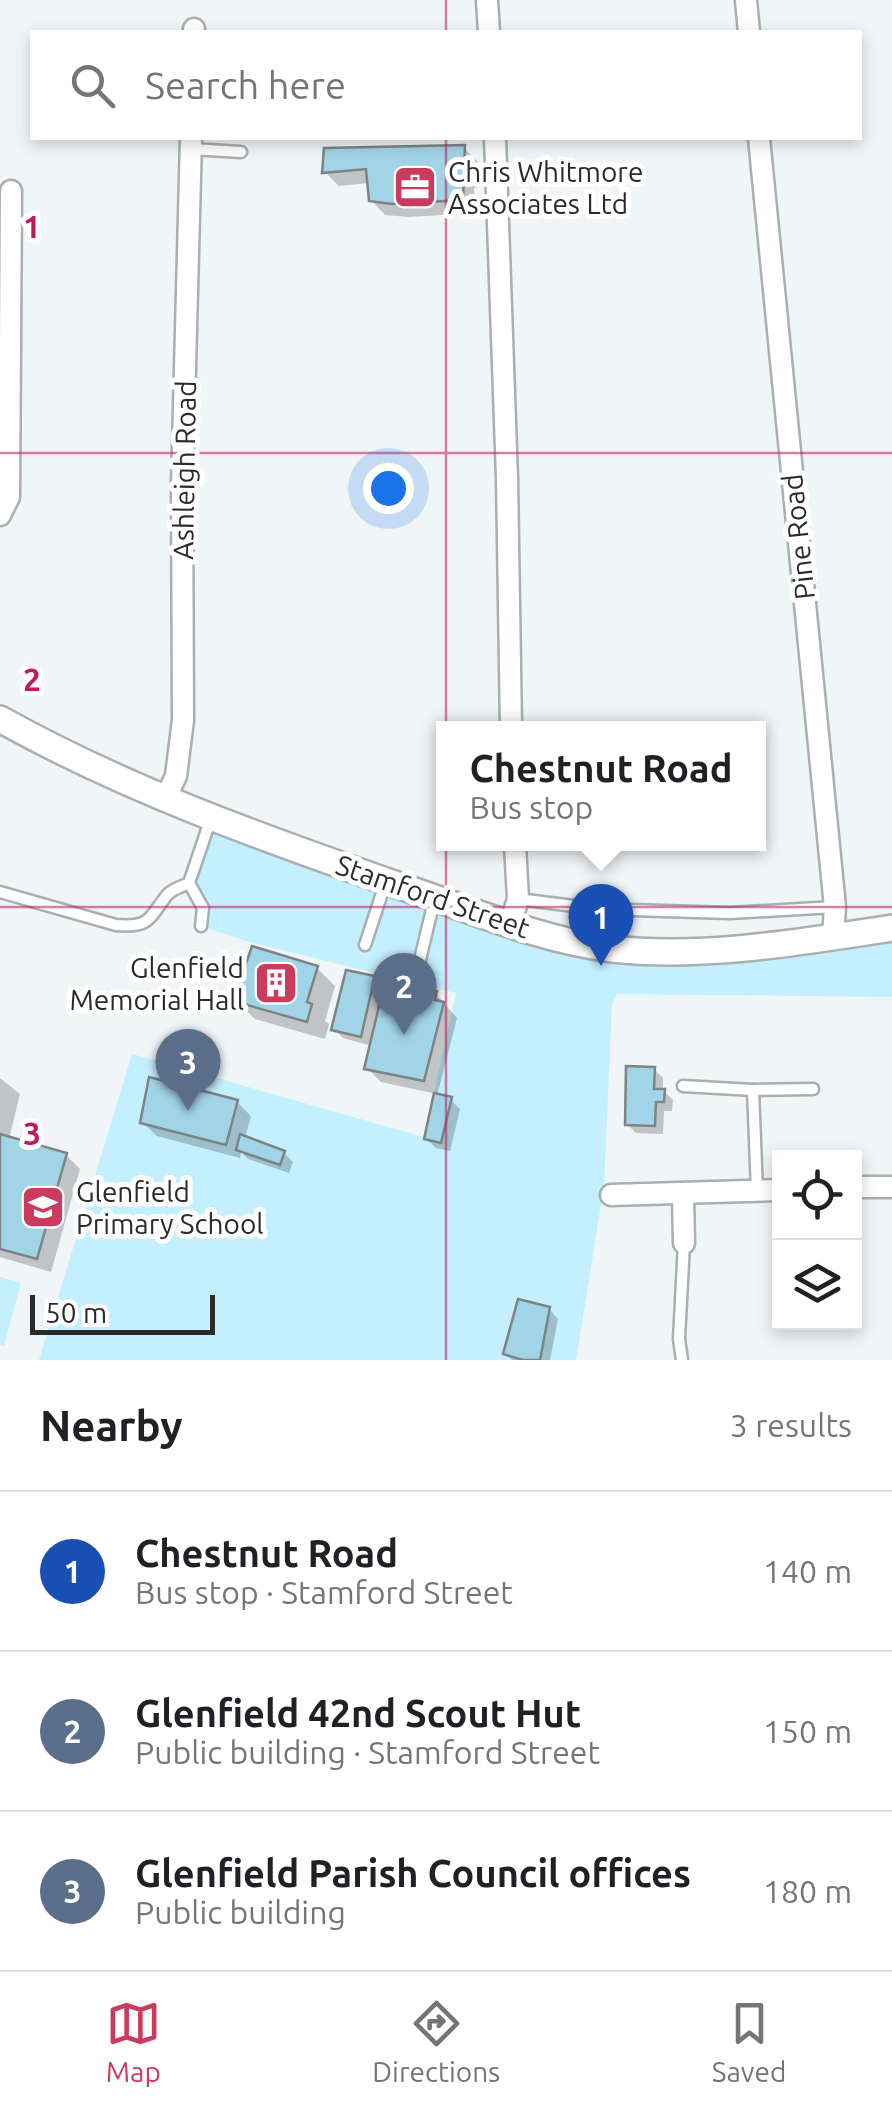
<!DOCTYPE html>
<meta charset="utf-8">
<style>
body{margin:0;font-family:Ubuntu,sans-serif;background:#f2f2f2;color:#202124}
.controls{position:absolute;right:30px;bottom:30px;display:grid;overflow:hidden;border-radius:0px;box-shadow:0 5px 15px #0003}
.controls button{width:90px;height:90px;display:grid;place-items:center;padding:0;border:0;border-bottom:2px solid #e0e0e0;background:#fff;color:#202124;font:50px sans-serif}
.scale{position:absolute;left:30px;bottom:25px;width:185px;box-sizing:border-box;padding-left:10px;border:5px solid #2a2c2c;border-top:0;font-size:28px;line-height:35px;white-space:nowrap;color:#2a2c2c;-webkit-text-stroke:8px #fff;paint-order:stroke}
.you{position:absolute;left:388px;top:488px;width:35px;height:35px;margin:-25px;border:8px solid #fff;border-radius:50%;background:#1a73e8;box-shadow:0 0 0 15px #1a73e833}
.badge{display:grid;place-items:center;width:65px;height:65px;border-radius:50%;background:#ca3b5e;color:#fff;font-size:32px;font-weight:700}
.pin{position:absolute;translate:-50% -82px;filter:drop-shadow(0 2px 5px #0008)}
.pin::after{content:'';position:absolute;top:52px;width:35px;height:30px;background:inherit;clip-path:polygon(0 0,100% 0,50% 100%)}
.popup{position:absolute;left:436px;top:721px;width:330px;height:130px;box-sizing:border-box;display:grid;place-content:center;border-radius:0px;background:#fff;filter:drop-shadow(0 2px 8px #0005);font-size:32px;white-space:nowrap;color:#757577}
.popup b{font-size:38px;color:#202124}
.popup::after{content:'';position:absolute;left:50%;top:100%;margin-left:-20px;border:20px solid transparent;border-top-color:#fff}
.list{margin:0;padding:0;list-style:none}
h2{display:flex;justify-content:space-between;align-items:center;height:130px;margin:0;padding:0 40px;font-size:42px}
h2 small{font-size:32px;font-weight:400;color:#757577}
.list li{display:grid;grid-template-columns:65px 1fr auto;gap:30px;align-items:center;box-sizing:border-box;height:160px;padding:0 40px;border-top:2px solid #e0e0e0}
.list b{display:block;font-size:38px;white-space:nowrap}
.list p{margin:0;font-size:32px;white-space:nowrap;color:#757577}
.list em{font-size:32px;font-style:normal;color:#757577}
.icon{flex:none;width:55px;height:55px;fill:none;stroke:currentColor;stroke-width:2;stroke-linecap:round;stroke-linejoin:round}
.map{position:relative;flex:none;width:892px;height:1360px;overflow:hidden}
.search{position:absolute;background:#fff;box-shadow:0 5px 15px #0003;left:30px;right:30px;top:30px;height:110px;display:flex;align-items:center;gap:25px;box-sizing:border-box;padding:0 35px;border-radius:0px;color:#757577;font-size:38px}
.sheet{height:610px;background:#fff}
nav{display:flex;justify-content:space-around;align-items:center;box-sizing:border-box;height:140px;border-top:2px solid #e0e0e0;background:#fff;font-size:28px;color:#757577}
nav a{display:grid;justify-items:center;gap:5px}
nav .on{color:#ca3b5e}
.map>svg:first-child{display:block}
</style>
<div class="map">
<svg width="892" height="1360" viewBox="0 0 892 1360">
<rect width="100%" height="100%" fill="#f0f5f7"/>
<!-- green -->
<g fill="#c4effe">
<polygon points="212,818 610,949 892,928 892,997 617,994 612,1004 604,1186 576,1360 39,1360 132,1054 441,1142 434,1093 456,993 246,941 201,926 203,908 189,883"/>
<polygon points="0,1277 21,1283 4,1346 0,1344"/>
</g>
<!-- shadow -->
<g fill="#0003">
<polygon points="464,148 478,162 479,187 474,188 476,213 408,217 385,215 371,200 369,183 339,186 325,172"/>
<polygon points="317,968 335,986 325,1021 329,1024 325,1039 255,1019 236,1001"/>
<polygon points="373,978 386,990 398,987 405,995 435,993 457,1018 437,1096 450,1099 460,1109 450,1151 436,1148 426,1138 437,1094 381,1082 367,1068 372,1046 343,1038 334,1029"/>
<polygon points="654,1069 663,1078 663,1090 673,1100 672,1111 664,1111 663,1134 636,1133 627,1124"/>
<polygon points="0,1078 20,1094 9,1139 66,1155 80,1169 51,1272 0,1257"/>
<polygon points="237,1102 251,1116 245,1138 284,1153 293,1162 289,1173 248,1159 241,1152 240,1158 157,1136 142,1122"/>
<polygon points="549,1309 558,1319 550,1360 512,1360 506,1354"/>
</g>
<!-- building -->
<g fill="#a1d4e6" stroke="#7f8385" stroke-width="2.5">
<polygon points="465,145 463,200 392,204 369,201 366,169 322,173 324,148"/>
<polygon points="252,946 318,966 307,1002 312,1004 307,1022 233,1001"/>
<polygon points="346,970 375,976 361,1037 331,1030"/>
<polygon points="385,981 399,985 398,990 409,993 412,985 437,991 435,1000 444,1002 424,1081 364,1069"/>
<polygon points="626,1066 655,1067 654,1089 665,1089 664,1102 656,1102 655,1126 625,1125"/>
<polygon points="149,1077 238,1100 226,1145 140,1123"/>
<polygon points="434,1093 452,1097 441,1143 424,1139"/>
<polygon points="0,1134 67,1153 37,1259 0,1249"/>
<polygon points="240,1134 285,1151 280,1165 236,1150"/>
<polygon points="518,1299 550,1307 540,1360 523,1360 503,1354"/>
</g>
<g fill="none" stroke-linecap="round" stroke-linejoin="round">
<!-- service casing -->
<g stroke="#aaafb1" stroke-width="15">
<g id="service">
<polyline points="191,149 241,152"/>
<polyline points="189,883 203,908 201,926"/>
<path d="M0 892 116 925C152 928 149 917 168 894 173 889 183 886 189 883L211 818"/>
<polyline points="518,899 598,909 730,913 834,907"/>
<polyline points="365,945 385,884"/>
<polyline points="418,968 434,901"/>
<polyline points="683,1086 753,1090 813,1089"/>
<polyline points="753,1090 757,1191"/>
<polyline points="682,1360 679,1339 684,1243"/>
</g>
</g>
<!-- minor casing -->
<g stroke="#aaafb1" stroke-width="25">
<g id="minor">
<polyline points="487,0 489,32"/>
<polyline points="746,0 749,32"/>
<polyline points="194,32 194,29"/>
<polyline points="495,138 507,478 511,728"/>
<polyline points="759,138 835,907 833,937"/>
<polyline points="0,515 9,497 11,191"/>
<polyline points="165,799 176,776 183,720 182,483 191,138"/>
<polyline points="510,925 518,899 515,844"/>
<polyline points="854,1187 892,1187"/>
<polyline points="611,1195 780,1190"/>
<polyline points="683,1196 684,1243"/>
</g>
</g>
<!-- tertiary casing -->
<g stroke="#aaafb1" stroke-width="30">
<path id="tertiary" d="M0 719C127 790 263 838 400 886 469 909 539 940 612 949 704 959 800 942 892 928"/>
</g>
<!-- service -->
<use href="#service" stroke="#fff" stroke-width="10"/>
<!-- minor -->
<use href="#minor" stroke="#fff" stroke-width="20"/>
<!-- tertiary -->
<use href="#tertiary" stroke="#fff" stroke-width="25"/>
</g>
<!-- grid -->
<path fill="none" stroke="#c2185b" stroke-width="2.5" stroke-opacity="0.55" d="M446 0V32M446 138V1360M0 453H892M0 907H892"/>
<!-- icons -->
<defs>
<g id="office-square" transform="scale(2.25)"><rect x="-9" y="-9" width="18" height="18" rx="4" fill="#ca3b5e" stroke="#fff"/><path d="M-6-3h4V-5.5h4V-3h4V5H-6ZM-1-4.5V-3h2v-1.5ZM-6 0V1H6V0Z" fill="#fff"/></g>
<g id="building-square" transform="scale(2.25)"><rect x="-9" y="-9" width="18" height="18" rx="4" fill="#ca3b5e" stroke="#fff"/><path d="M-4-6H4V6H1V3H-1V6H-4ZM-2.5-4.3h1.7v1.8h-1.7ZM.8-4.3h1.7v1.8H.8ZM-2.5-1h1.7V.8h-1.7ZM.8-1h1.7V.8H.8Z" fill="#fff"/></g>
<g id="school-square" transform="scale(2.25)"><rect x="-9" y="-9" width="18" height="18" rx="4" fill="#ca3b5e" stroke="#fff"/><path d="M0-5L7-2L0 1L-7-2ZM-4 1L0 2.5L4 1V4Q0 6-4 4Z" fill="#fff"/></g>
</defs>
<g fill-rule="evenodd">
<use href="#office-square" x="415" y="187"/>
<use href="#building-square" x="276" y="983"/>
<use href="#school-square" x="43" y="1207"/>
</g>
<g text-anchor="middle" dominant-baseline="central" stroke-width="10" stroke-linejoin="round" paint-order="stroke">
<!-- poi labels -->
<g font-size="28" fill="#2a2c2c" stroke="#fff" text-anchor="start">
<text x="448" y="171">Chris Whitmore<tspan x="448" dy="32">Associates Ltd</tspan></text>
<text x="244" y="967" text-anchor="end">Glenfield<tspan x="244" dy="32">Memorial Hall</tspan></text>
<text x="76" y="1191">Glenfield<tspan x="76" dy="32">Primary School</tspan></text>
</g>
<!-- street labels -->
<g font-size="28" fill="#2a2c2c" stroke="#fff">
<text transform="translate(184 470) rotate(-89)">Ashleigh Road</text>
<text transform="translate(798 537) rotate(-96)">Pine Road</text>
<text transform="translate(433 896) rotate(19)">Stamford Street</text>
</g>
</g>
<g font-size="32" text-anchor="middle" font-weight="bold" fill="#c2185b" stroke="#fff" stroke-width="10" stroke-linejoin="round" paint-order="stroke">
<text x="32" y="238">1</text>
<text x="32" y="691">2</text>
<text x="32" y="1145">3</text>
</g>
</svg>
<div class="controls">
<button><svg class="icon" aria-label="locate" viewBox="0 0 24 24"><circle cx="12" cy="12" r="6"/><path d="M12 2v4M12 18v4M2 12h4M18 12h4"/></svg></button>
<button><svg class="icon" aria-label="layers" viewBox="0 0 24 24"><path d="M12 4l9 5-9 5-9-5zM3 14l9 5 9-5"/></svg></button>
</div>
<div class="scale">50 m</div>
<div class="you"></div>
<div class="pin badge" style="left:601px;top:966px;background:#1a4fb4">1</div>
<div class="popup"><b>Chestnut Road</b>Bus stop</div>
<div class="pin badge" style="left:404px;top:1035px;background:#5c6f8a">2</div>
<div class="pin badge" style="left:188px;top:1111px;background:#5c6f8a">3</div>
<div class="search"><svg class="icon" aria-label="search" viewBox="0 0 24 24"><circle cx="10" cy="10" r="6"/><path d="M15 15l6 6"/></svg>Search here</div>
</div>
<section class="sheet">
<h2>Nearby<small>3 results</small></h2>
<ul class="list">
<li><span class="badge" style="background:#1a4fb4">1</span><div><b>Chestnut Road</b><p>Bus stop · Stamford Street</p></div><em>140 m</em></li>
<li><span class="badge" style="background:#5c6f8a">2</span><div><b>Glenfield 42nd Scout Hut</b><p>Public building · Stamford Street</p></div><em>150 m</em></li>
<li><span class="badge" style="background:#5c6f8a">3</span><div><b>Glenfield Parish Council offices</b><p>Public building</p></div><em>180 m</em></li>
</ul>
</section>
<nav>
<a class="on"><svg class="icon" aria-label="map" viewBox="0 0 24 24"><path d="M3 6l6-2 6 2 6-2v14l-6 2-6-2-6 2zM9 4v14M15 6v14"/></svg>Map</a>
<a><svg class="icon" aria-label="directions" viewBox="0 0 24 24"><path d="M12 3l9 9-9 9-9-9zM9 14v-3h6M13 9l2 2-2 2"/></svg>Directions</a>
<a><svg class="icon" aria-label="saved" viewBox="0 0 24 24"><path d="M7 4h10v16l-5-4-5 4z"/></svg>Saved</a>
</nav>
